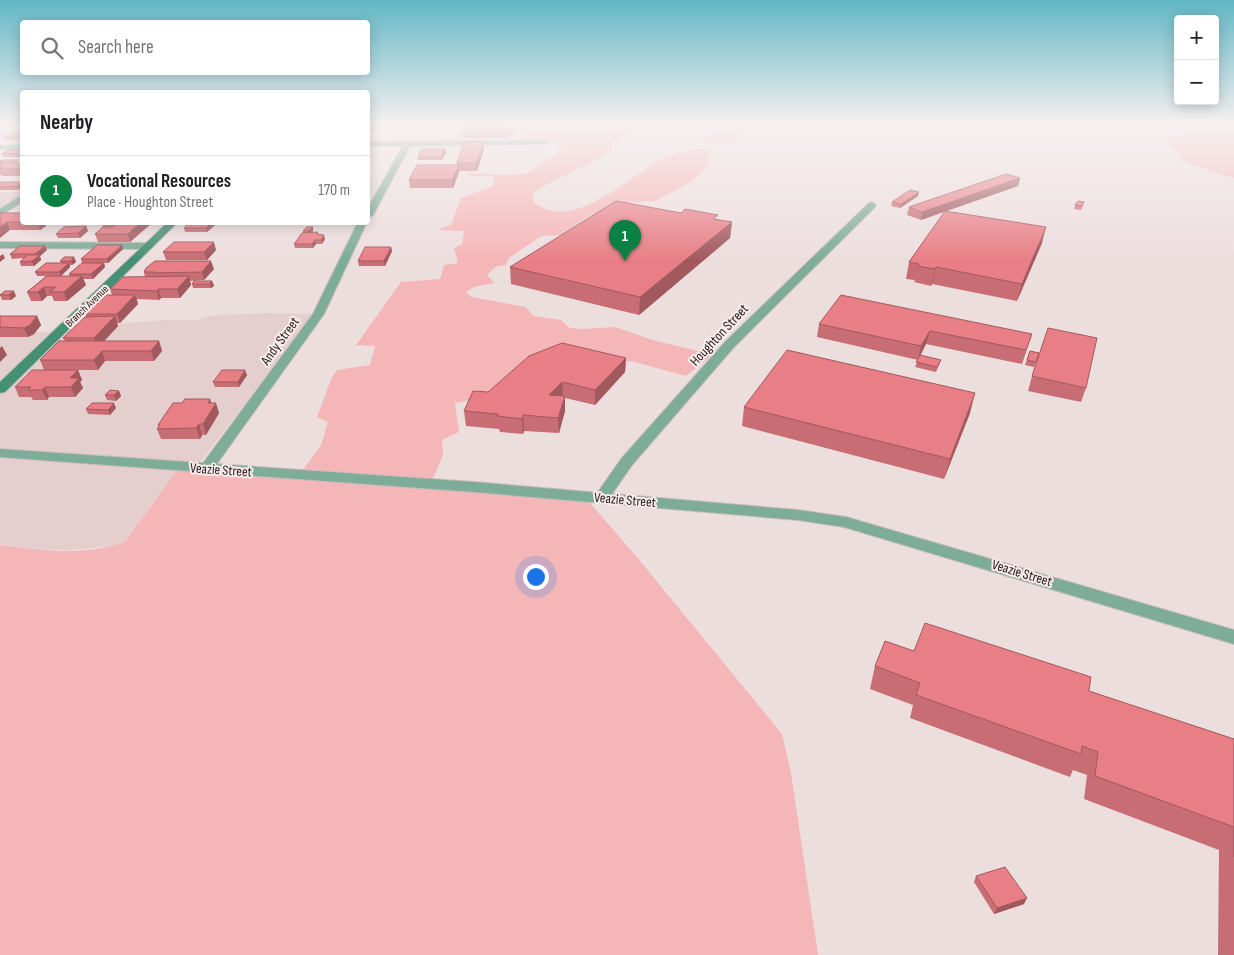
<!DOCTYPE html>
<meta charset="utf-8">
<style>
body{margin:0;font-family:"Sofia Sans Condensed",sans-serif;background:#f6f6f6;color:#202124}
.controls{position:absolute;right:15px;top:15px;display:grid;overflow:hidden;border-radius:5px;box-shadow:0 2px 12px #0003}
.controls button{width:45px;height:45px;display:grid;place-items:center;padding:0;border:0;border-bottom:1px solid #e0e0e0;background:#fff;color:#202124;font:25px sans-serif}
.you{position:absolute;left:535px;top:576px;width:18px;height:18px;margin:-12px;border:4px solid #fff;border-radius:50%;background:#1a73e8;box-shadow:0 0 0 8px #1a73e833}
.badge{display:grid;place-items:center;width:32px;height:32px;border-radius:50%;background:#0b8043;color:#fff;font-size:16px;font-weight:700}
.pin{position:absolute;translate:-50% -41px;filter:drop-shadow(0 1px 2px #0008)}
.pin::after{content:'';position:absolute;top:26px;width:18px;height:15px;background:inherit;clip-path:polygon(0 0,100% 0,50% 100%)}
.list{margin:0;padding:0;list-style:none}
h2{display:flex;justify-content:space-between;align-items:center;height:65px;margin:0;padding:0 20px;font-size:21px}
h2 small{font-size:16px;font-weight:400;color:#757577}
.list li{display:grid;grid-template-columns:32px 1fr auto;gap:15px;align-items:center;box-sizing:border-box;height:70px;padding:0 20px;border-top:1px solid #e0e0e0}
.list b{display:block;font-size:19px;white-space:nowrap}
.list p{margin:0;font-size:16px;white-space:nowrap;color:#757577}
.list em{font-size:16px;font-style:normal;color:#757577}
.icon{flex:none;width:28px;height:28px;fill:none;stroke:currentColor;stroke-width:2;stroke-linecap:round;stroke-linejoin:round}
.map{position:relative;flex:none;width:1234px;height:955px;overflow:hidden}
.search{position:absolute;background:#fff;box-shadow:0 2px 12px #0003;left:20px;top:20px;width:350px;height:55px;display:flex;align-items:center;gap:12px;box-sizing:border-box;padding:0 18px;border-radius:5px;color:#757577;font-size:19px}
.panel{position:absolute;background:#fff;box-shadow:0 2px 12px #0003;left:20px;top:90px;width:350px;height:135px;border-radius:5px}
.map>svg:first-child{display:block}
</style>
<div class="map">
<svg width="1234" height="955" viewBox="0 0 1234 955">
<rect width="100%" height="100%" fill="#eddede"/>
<!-- built -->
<g fill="#e4cece">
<polygon points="0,192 22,192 22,197 0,212"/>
<polygon points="268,313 313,314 310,322 197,466 178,469 125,542 113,546 69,550 35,550 0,545 0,333 51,332 66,324 105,325 166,320 195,320 214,315"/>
</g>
<!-- green -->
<g fill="#f5b6b8">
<path d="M525 126H647C634 129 621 136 612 145V151C587 167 558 176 533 193L534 202C573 235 631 174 664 158 677 152 696 148 710 149L707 168 688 184 655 201 619 203 610 211 594 213 560 235 541 236 509 258 506 265 495 267 487 275 494 283 474 287 466 292 471 297 526 307 533 316 561 320 570 328 582 329 616 327 656 341 711 354 709 358 686 376 631 361 596 363 483 398 455 403 459 432 442 440 443 455 431 483 591 500 590 503 636 556 782 734 791 773 818 955H0V545C40 551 86 556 125 542L178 469 300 474 321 445 328 422 317 417 332 377 337 370 370 365 375 346 356 345 401 282 440 279 444 265 458 263 454 248 462 244 464 231 439 230 438 229 451 225 461 198 493 186 494 176H470L468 173C487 174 509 177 527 173 531 172 557 153 563 149 554 138 530 142 517 142L519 135 524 133Z"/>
<path d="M728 126H747C737 145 727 146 706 143V136Z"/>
<path d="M1225 126H1234V178C1219 173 1200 169 1185 161 1177 156 1175 148 1167 142L1171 136Z"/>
</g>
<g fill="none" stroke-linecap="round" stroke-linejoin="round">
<!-- minor casing -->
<g stroke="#c8bbbb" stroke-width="2">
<g id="minor">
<polygon points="544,140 548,142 547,144 410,146 373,215 368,218 368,208 403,146 368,146 368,142"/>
<rect x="0" y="145" width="22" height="4"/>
<polygon points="22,195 22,202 0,216 0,209"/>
<polygon points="872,202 876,205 875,207 734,347 632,465 607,501 597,501 594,498 621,459 726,341 869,203"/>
<polygon points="358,222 367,222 324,314 211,472 201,472 199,469 201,466 313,314"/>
<polygon points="0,242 149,243 154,246 149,249 0,248"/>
</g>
</g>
<!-- tertiary casing -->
<g stroke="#c8bbbb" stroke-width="2">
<polygon id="tertiary" points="0,449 474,482 798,510 846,517 1234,630 1234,644 844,527 798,520 474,492 0,457"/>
</g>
<!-- secondary casing -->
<g stroke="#c8bbbb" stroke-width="2">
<polygon id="secondary" points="168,222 178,222 5,392 0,393 0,382"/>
</g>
<!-- minor -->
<use href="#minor" fill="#7dac99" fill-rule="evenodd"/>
<!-- tertiary -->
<use href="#tertiary" fill="#7dac99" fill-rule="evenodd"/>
<!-- secondary -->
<use href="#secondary" fill="#449075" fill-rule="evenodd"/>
</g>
<!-- wall -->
<g fill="#c86d73">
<polygon points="462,126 516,126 514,135 508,135 507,138 463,138 462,128"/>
<polygon points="22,132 22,139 21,140 4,140 2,137"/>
<polygon points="22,149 22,157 4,157 2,154"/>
<polygon points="445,149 446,153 442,160 418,160 418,157"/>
<polygon points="484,149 477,171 459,171 459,172 453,188 410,188 409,180 457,165 457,163"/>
<polygon points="0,161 22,163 22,176 2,176 2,175 0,175"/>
<polygon points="1020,178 1018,186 946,211 1042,243 1017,301 932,284 931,286 914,282 915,280 906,279 909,262 945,211 921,220 907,215 909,207"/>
<polygon points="0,182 22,182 19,190 0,190"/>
<polygon points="918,196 900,208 891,206 892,202"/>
<polygon points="1075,205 1083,206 1081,210 1074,209"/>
<polygon points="0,213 22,213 22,222 44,222 46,226 40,230 10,230"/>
<polygon points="717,220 732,222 730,238 639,315 511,284 510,267"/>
<polygon points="54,222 75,222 72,225 54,225"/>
<polygon points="101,222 153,222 130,242 98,242 95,234 103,227"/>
<polygon points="190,222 222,222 220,225 215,225 207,232 185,232 184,228"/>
<polygon points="330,222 338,222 337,225 331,225"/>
<polygon points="86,226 88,231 80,238 58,238 56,234"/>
<polygon points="313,227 313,231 312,233 319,234 325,239 322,244 316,244 313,248 295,248 294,244 303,233 303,231"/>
<polygon points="122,245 123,249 108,263 104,263 105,267 93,279 83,279 86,285 67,301 54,301 52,296 47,296 42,301 31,301 27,292 46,276 37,276 35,272 61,263 60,261 74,257 76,262 72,265 70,265 70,267 61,276 70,276 69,274 82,263 81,259"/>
<polygon points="391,247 392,251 385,266 359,266 358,261"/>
<polygon points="47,250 40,256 41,260 34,266 21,266 20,262 23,258 12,259 10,254"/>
<polygon points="216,250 207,260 166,260 163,252"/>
<polygon points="214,269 204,280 190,281 191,285 180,298 161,298 159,300 137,299 138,304 120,323 117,323 118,326 104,341 159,341 162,351 154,361 105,361 98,370 44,370 40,360 65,341 63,338 86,317 85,314 112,295 110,289 145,277 144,272"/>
<polygon points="212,281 214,286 211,288 193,288 192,284"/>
<polygon points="5,291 16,296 11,300 2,300 0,295"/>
<polygon points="0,316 37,316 41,325 34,334 28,337 0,337"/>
<polygon points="819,324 1032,334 1022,364 926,344 920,356 941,360 939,365 936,372 915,367 918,360 817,337"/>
<polygon points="1030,351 1039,353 1034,367 1025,365"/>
<polygon points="626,358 625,372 595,405 565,398 565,411 559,433 524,431 523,434 500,432 499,429 466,426 464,411 488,392"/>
<polygon points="78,370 82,380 80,382 83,388 75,397 49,397 47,400 33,400 31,397 19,397 15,387"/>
<polygon points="247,375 239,387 215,387 213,382"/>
<polygon points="1032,376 1086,388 1081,402 1028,391"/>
<polygon points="119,391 121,396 116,401 107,400 105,395"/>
<polygon points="211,403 219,413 206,435 202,435 200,439 161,439 157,429 159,427 158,425"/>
<polygon points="744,407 970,413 944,479 742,426"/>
<polygon points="116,408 110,415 88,414 86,409"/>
<polygon points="914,651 1089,691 1234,739 1234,955 1218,955 1219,850 1084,799 1087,775 1073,770 1070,777 910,718 913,705 870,689 875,666"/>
<polygon points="976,876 1024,904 994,914 974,882"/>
</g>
<!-- shaded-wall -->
<g fill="#a2595e">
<polygon points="370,126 374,126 375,128 368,137 368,130"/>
<polygon points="507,126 508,135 507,138 506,128"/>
<polygon points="513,126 516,126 514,135"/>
<polygon points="22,135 22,139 21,140 20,136"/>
<polygon points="484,142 484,149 477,171 476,163"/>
<polygon points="445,149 446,153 442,160 441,157"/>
<polygon points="459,165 459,172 453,188 452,180"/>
<polygon points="1020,178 1018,186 921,220 922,212"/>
<polygon points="22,182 22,187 19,190 17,186"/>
<polygon points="919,192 918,196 900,208 901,204"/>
<polygon points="7,222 10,230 0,238 0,227"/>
<polygon points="37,222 44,222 46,226 40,230"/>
<polygon points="141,222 153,222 130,242 128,234"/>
<polygon points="212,222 214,222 215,225 207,232 206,228"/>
<polygon points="732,222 730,238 639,315 640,297"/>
<polygon points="86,226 88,231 80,238 78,233"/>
<polygon points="313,227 313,231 308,235 308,231"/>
<polygon points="1046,227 1042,243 1017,301 1022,284"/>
<polygon points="324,235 325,239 322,244 321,240"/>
<polygon points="315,240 316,244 313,248 312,244"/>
<polygon points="214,242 216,250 207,260 204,252"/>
<polygon points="122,245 123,249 108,263 107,259"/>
<polygon points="45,246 47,250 40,256 41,260 34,266 32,261 36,258 35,254"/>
<polygon points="391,247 392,251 385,266 384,261"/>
<polygon points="3,254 5,258 0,262 0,256"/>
<polygon points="74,257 76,262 72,265 71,261"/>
<polygon points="211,261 214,269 204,280 202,272"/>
<polygon points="69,263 70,267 61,276 59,272"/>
<polygon points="104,263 105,267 93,279 91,274"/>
<polygon points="936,267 932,284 931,286 935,269"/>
<polygon points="82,276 86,285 67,301 64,292"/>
<polygon points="189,276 191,285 180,298 177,289"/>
<polygon points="212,281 214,286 211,288 210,284"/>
<polygon points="44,287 47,296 42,301 38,292"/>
<polygon points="158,289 161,298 159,300 157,291"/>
<polygon points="14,291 16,296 11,300 9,295"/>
<polygon points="135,295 138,304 120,323 117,314"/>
<polygon points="37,316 41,325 34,334 28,337 24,328"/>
<polygon points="115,316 118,326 98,348 94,338"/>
<polygon points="930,331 926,344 918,360 921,346"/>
<polygon points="159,341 162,351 154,361 151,351"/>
<polygon points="2,346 7,355 0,362 0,348"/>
<polygon points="102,351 105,361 98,370 94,360"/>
<polygon points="626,358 625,372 595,405 595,390"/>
<polygon points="78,370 82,380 80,382 83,388 75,397 71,387 70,378"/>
<polygon points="245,370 247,375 239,387 238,382"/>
<polygon points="562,382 563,397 549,395"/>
<polygon points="45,387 49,397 47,400 42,390"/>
<polygon points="119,391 121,396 116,401 114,395"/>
<polygon points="975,393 970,413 944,479 950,459"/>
<polygon points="565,396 565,411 559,433 558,418"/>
<polygon points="210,399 213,408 216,403 219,413 206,435 203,424 208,403"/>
<polygon points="114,403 116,408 110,415 108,410"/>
<polygon points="523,415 524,431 523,434 522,419"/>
<polygon points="199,424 202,435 200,439 196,428"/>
<polygon points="1027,898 1024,904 994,914 997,908"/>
</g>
<!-- building -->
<g fill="#e87f86" stroke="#a2595e">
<polygon points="462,126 507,126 506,128 462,128"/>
<polygon points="11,132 22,132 22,135 20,136 2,137"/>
<polygon points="464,142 484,142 476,163 457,163"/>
<polygon points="22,149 22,152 21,153 2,154 8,150"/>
<polygon points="422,149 445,149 441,157 418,157"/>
<polygon points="3,160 18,160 13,163 0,163 0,161"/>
<polygon points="0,163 22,163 22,169 0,169 2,167 0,167"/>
<polygon points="417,165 459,165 452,180 409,180"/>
<polygon points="1006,174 1020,178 922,212 909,207"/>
<polygon points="0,182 22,182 17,186 0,187"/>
<polygon points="910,190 919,192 901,204 892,202"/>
<polygon points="616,201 681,213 685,209 718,215 713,219 732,222 640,297 510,267"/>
<polygon points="1078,201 1084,202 1082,206 1075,205"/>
<polygon points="945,211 1046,227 1022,284 936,267 935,269 918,266 919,264 909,262"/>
<polygon points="0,213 22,213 22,222 7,222 0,227"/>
<polygon points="118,222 141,222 128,234 95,234 103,227 113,227"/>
<polygon points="190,222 212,222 206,228 184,228"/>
<polygon points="86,226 78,233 56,234 64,227"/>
<polygon points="307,227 313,227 308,231 303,231"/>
<polygon points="318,232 317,234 324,235 321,240 315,240 312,244 294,244 302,233"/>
<polygon points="174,242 214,242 204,252 163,252"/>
<polygon points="97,245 122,245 107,259 81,259"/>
<polygon points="20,246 45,246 35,254 10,254"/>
<polygon points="365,247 391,247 384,261 358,261"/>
<polygon points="27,255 40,255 32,261 20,262"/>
<polygon points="64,257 74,257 71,261 60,261"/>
<polygon points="155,261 211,261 202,272 154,273 155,272 144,272 146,268"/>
<polygon points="46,263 69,263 59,272 35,272"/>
<polygon points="82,263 104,263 91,274 69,274"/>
<polygon points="47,276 82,276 64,292 50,292 56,287 44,287 38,292 27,292"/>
<polygon points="189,276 177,289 158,289 157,291 110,289 123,277"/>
<polygon points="194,281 212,281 210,284 192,284"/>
<polygon points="5,291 14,291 9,295 0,295"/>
<polygon points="107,295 135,295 117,314 85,314"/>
<polygon points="841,295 1032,334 1026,350 930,331 921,346 819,324"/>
<polygon points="0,316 37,316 30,325 24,328 0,327"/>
<polygon points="115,316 94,338 63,338 85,317"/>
<polygon points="1048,328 1097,338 1086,388 1032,376"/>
<polygon points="59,341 159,341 151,351 102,351 94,360 40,360"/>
<polygon points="562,343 626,358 595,390 562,382 549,395 565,396 558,418 523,415 522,419 498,416 498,414 464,411 473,391 488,392 529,356"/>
<polygon points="787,350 975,393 950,459 744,407"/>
<polygon points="1030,351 1039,353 1036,362 1027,360"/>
<polygon points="920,355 941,360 937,367 916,362"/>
<polygon points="32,370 78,370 70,378 79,378 71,387 45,387 42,390 28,390 31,387 15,387"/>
<polygon points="222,370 245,370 238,382 213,382"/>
<polygon points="110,390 119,391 114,395 105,395"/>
<polygon points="185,399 210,399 208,403 216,403 203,424 199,424 196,428 157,429 160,425 158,425 173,403 182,403"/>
<polygon points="92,403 114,403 108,410 86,409"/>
<polygon points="925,623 1091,677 1089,691 1234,739 1234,857 1234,827 1095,776 1098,752 1082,746 1081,754 916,695 920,683 875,666 885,641 914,651"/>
<polygon points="1005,867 1027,898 997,908 976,876"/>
</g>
<!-- sky -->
<linearGradient id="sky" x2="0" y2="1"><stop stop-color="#61b7c5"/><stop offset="0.48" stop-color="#f7f0f0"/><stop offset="1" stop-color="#f7f0f0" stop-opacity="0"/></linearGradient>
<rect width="1234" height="260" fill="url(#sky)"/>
<g text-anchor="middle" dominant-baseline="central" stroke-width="4" stroke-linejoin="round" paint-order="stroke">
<!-- far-street labels -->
<g font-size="11" fill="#221d1d" stroke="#faebeb">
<text transform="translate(87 306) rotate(-44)">Branch Avenue</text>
</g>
<!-- street labels -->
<g font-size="14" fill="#221d1d" stroke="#faebeb">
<text transform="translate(719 335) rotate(-47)">Houghton Street</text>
<text transform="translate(280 341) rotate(-54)">Andy Street</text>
<text transform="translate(221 470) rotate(4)">Veazie Street</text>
<text transform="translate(625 500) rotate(5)">Veazie Street</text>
<text transform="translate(1022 573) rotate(17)">Veazie Street</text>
</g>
</g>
</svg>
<div class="controls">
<button>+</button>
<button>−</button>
</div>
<div class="you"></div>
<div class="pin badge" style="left:625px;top:261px">1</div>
<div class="search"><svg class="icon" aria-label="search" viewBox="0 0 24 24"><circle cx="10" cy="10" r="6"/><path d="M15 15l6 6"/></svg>Search here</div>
<section class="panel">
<h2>Nearby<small></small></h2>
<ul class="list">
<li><span class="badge">1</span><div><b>Vocational Resources</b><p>Place · Houghton Street</p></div><em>170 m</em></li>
</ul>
</section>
</div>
